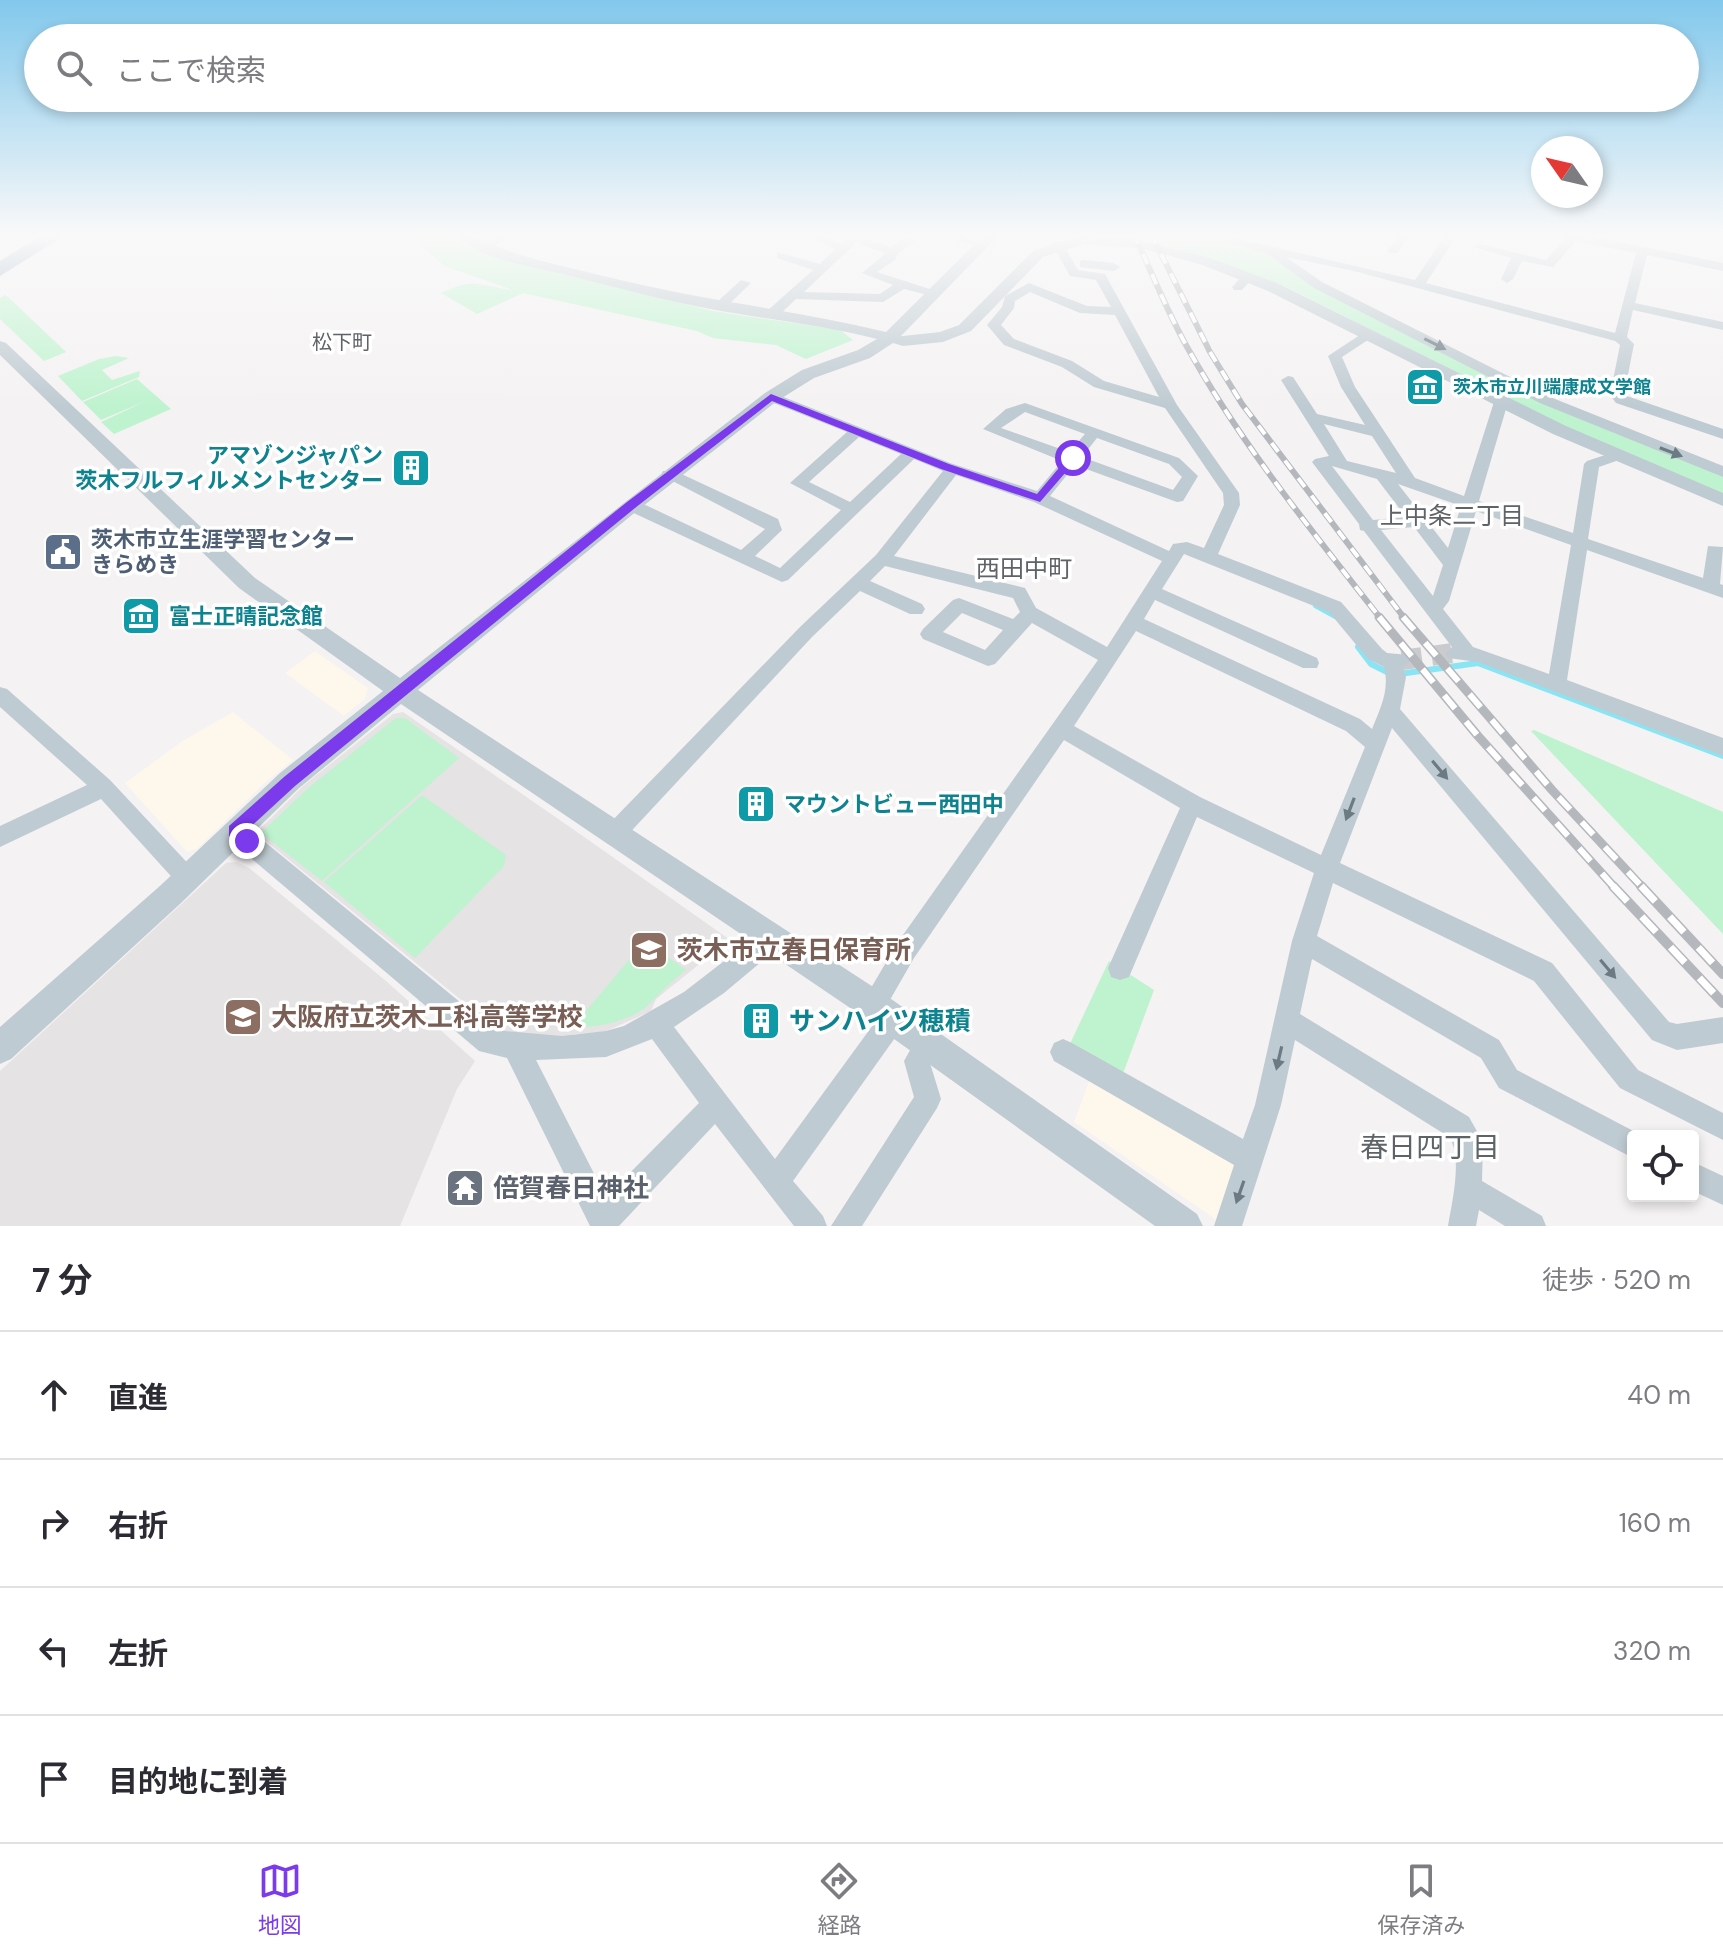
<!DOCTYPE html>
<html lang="ja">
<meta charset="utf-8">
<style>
body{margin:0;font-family:"DM Sans","Noto Sans JP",sans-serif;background:#f7f7f7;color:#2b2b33}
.controls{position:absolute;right:24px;bottom:24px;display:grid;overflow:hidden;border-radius:8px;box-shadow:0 4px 12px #0003}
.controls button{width:72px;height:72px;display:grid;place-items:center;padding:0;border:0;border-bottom:2px solid #e1e1e2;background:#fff;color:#2b2b33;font:40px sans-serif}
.compass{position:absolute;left:1531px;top:136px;width:72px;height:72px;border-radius:50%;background:#fff;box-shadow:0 4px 12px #0003;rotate:304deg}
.stop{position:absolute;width:24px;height:24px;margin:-18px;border:6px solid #7c3aed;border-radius:50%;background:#fff}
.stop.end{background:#7c3aed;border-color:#fff;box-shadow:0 2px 8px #0008}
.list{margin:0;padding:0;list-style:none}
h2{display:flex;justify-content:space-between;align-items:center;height:104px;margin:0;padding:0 32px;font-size:34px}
h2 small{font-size:26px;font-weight:400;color:#7c7c81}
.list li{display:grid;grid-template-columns:52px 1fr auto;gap:24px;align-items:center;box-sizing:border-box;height:128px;padding:0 32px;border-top:2px solid #e1e1e2}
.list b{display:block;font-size:30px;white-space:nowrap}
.list em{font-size:26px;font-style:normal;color:#7c7c81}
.icon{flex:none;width:44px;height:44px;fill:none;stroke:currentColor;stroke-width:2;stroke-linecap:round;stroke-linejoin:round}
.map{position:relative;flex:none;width:1723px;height:1226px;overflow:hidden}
.search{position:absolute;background:#fff;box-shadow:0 4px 12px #0003;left:24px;right:24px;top:24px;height:88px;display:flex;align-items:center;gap:20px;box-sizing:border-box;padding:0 28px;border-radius:44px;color:#7c7c81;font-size:30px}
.sheet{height:616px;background:#fff}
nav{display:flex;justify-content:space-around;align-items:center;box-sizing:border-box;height:112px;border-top:2px solid #e1e1e2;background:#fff;font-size:22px;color:#7c7c81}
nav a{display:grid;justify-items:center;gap:4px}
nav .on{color:#7c3aed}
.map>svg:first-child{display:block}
</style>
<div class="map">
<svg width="1723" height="1226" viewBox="0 0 1723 1226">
<rect width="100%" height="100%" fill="#f4f2f2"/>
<!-- commercial -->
<g fill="#fef7ec">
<polygon points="315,651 368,688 365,699 344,716 285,673"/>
<polygon points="233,712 293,760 262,785 197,849 187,852 125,783 184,740"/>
<polygon points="1092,1073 1238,1166 1221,1223 1074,1122"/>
</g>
<!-- education -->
<g fill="#e5e3e4">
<polygon points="403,712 580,834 733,942 707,958 656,999 651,1011 602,1033 573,1034 571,1039 505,1033 497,1029 256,833 304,785 393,714"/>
<polygon points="236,862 249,868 386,981 475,1061 457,1089 400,1226 0,1226 0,1071 226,863"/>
</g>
<!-- green -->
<g fill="#bff3cf">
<path d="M408 234H447L478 251 571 276 713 311 840 330 853 340 806 359 776 345 713 338 697 331 523 293 477 314 441 293C479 276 477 286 513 290L444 266Z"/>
<polygon points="1163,234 1198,234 1268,253 1419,338 1723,475 1723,495 1618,453 1284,286 1169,246"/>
<polygon points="5,295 8,297 66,352 44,361 0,319 0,298"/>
<polygon points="116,356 129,358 102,370 112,380 140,371 139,377 82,401 58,376 99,359"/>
<polygon points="137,379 171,409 114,434 101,422 146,401 101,420 83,402"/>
<polygon points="396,718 405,718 459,758 322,881 261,833 307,789"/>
<polygon points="1534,730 1723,812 1723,934 1531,731"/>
<polygon points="422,795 506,855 504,866 415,958 324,882"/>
<path d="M645 941 686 970C671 981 661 993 648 1005 634 1019 601 1027 582 1027L579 1019Z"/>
<polygon points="1109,961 1154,990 1121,1079 1068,1048"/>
</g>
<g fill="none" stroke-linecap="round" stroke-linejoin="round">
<!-- stream-far1 -->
<polyline stroke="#89e5f3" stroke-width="4" points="1315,606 1335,617"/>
<!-- stream -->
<g stroke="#89e5f3" stroke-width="6">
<polyline points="1358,647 1371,664 1389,673"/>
<polyline points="1399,674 1478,663 1723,756"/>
</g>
<!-- minor-tunnel -->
<polyline stroke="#c9cbce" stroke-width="20" stroke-dasharray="20 10" stroke-linecap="butt" points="1402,660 1452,653"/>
<!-- minor -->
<g fill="#bfcbd2" fill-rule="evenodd">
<polygon points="497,234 511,234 489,250 481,250 481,246"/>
<path d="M852 234H865L862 237 891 247 912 234H926L898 253 895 260 877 272 936 291V297L904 289 883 302 796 299 777 317H767V311L813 270 777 258V252L820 264 835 249 815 240V236H823L842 244ZM856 243 886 253 862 273 893 285 880 294 804 292Z"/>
<polygon points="935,234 955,234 988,245 982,248"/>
<polygon points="1198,234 1218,234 1415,280 1446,234 1458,234 1426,283 1615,333 1636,253 1576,241 1553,267 1522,261 1513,279 1507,283 1501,279 1511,258 1474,247 1480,244 1546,260 1566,238 1555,234 1579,234 1723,263 1723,271 1647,255 1635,303 1723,322 1723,330 1633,310 1627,337 1634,344 1624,395 1723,429 1723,439 1616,403 1610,395 1620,345 1615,341 1354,271 1286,257 1322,282 1550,397 1723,466 1723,477 1540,403 1314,288 1266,253"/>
<polygon points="1400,234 1412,234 1397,253 1389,253 1387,251"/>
<path d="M1054 242H1062L1078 270 1105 274 1177 405 1239 493 1240 505 1218 554 1341 602 1382 649 1387 653 1409 655 1411 660 1403 667 1406 677 1400 709 1669 1022 1677 1024 1723 1017V1043L1677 1050 1652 1040 1392 728 1340 863 1552 963 1638 1070 1723 1113V1140L1620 1088 1534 981 1333 883 1317 936 1499 1040 1517 1070 1643 1136H1633V1158L1499 1088 1481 1058 1312 959 1300 1014 1469 1117 1483 1142 1482 1181 1542 1216 1546 1226H1505L1479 1210 1476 1226H1448C1452 1202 1463 1157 1449 1137L1295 1040 1281 1105 1242 1226H1214L1234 1165 1054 1061 1050 1052 1054 1043 1063 1039 1072 1043 1243 1139 1255 1105 1292 941 1314 873 1197 817 1129 977 1120 980 1111 977 1108 968 1180 808 1064 740 914 958 883 1012 893 1006 902 1010 906 1019 902 1028 793 1181 823 1216 827 1226H794L715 1124 619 1226H590L507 1058 479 1051 227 838 224 831 227 824 235 821 243 824 494 1030 562 1036 606 1031 624 1026 684 992 763 931 771 927 779 931 783 939 779 947 724 993 674 1027 775 1159 881 1014 873 1017 864 1014 861 1005 898 942 1098 660 1032 623 995 664 988 666 923 639 920 634 923 629 953 600 959 598 1013 619 1020 612 1013 598 885 566 870 581 922 604 925 609 922 614H910L860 591 812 637 622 841 614 844 606 841 603 834 606 827 800 627 876 555 943 471 914 459 788 580 782 582 625 509 623 505 631 500 637 501 741 550 765 529 661 475 663 471H675L778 519 782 530 755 556 780 568 841 510 790 483 847 432 766 400V394H776L950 463 1037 491 1062 461 983 429 1006 409 1025 403 1179 458 1198 476 1183 501 1177 502 1075 465 1050 496 1169 551 1173 544 1187 542 1204 548 1224 505 1223 493 1165 408 1094 387 1062 367 1004 345 987 325 1002 307 1005 296 1029 283 1087 306 1111 307 1096 280 1070 276 1052 244ZM1030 292 1080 313 1115 315 1159 397 1104 381 1072 361 1014 339 1001 325 1014 308 1015 301ZM1025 412 1085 434 1069 452 1001 428ZM859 437 901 454 850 502 809 482ZM1097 438 1169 464 1182 477 1173 490 1082 457ZM956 475 1034 502 1162 561 1107 647 1036 608 1025 588 894 556ZM1184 554 1329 612 1368 659 1384 667C1390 690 1380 709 1372 729L1360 719 1144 619 1155 600 1303 668H1317L1319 663 1317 658 1162 589ZM962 613 1003 630 985 650 943 632ZM1136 631 1346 731 1365 747 1321 855 1200 797 1074 726ZM652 1039 699 1103 606 1197 536 1060 606 1057Z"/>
<polygon points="1084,260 1114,263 1120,267 1114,271 1080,267 1080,261"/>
<polygon points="1243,275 1253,278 1242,290 1234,290 1232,287"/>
<polygon points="741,280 751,283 724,309 716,309 716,303"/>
<path d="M1369 329 1376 333 1374 336 1342 357 1355 387 1415 478 1464 496 1494 402 1501 398 1508 402 1479 501 1573 533 1584 464 1587 461 1614 452 1619 454V460L1599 467 1588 539 1703 578 1708 546 1723 547 1720 584 1723 585V598L1587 550 1567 680 1723 738V756L1478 662 1448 658 1446 653 1452 647 1364 531 1360 530 1359 524 1312 462 1315 459 1329 456 1281 380 1288 376 1293 377 1317 414 1365 425 1341 387 1328 356ZM1324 424 1372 436 1396 473 1347 461ZM1332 466 1377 479 1406 517 1373 520ZM1398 484 1461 506 1448 548ZM1476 511 1571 545 1549 674 1473 647 1443 609 1449 601ZM1414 527 1443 565 1433 596 1381 530Z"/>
<polygon points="0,687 7,689 110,780 195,871 198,878 195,885 187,889 179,885 101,799 0,847 0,826 87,785 0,707"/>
<polygon points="928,1030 937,1034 941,1043 930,1063 941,1099 937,1108 862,1226 831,1226 914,1097 904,1061 919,1034"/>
<polygon points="1693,1162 1723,1176 1723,1205 1693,1191"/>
</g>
<!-- tertiary -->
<path fill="#bfcbd2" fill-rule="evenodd" d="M454 234C477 234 495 247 517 254 554 265 592 273 629 282 714 302 801 311 886 332L985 234H1000L901 336H903L940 332 959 325 1033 251 1083 236 1140 240 1210 258 1279 284 1566 426 1723 493V506L1553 434 1268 291 1200 264 1140 248 1084 244 1043 257 971 331 943 342 903 346 893 343 870 358 814 378 777 401 638 510 418 690 884 994 1197 1214 1203 1226H1155L862 1016 401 704 298 789 181 903 11 1059 0 1064V1027L161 885 280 773 383 691 239 588 0 355V341L6 343 255 578 400 678 765 393 802 370 858 350 877 339C825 326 774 320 721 311 666 301 610 286 555 272 522 264 479 259 454 234Z"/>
<!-- trunk -->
<polygon fill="#9cb6ca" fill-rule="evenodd" points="44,234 67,234 0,276 0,261"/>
<!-- rail-far2 casing -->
<g stroke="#b4b8bd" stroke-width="6">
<g id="rail-far2">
<path d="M1134 234C1151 271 1166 309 1186 345 1240 443 1312 531 1381 619"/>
<polyline points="1151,234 1210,352 1242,404 1405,619"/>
</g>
</g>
<!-- rail-far1 casing -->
<g stroke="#b4b8bd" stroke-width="9">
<g id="rail-far1">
<polyline points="1379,617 1478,736 1615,888"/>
<polyline points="1403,617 1552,790 1643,888"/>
</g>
</g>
<!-- rail casing -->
<g stroke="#b4b8bd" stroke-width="10">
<g id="rail">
<polyline points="1613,886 1723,1003"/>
<polyline points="1641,886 1723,974"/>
</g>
</g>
<!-- rail-far2 -->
<use href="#rail-far2" stroke="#fff" stroke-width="4" stroke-dasharray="11" stroke-linecap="butt"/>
<!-- rail-far1 -->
<use href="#rail-far1" stroke="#fff" stroke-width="6" stroke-dasharray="17" stroke-linecap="butt"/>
<!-- rail -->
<use href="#rail" stroke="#fff" stroke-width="7" stroke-dasharray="21" stroke-linecap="butt"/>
</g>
<!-- one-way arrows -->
<defs><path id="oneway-solid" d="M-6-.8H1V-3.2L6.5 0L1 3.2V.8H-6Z" transform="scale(2)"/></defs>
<g fill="#6c7a83">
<use href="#oneway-solid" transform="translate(1435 344) rotate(27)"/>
<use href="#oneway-solid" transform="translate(1671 452) rotate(21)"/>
<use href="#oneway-solid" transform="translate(1440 770) rotate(50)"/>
<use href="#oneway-solid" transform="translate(1350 809) rotate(111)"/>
<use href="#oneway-solid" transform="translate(1608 969) rotate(50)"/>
<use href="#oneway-solid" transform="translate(1279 1058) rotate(103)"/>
<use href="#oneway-solid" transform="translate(1240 1192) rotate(109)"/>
</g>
<!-- sky -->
<linearGradient id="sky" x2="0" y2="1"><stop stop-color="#82c8ec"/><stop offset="0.58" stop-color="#faf9f9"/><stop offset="1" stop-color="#faf9f9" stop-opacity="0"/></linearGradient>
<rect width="1723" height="406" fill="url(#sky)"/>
<!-- route -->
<polygon fill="#7c3aed" points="771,394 949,464 1037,494 1069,456 1078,458 1040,502 941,469 772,401 635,508 295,786 246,831 255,841 253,846 241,846 229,836 229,826 284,777 627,502"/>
<!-- icons -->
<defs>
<g id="museum-square" transform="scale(2)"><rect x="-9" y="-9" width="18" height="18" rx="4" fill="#0f9aa8" stroke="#fff"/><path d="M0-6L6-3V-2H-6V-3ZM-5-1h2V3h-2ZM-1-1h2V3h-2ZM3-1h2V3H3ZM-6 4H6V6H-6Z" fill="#fff"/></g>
<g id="building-square" transform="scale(2)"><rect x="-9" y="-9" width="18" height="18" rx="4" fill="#0f9aa8" stroke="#fff"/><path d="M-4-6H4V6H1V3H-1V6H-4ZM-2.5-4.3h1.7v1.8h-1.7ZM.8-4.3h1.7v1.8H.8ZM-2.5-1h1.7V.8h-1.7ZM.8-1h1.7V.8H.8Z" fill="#fff"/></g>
<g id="civic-square" transform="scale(2)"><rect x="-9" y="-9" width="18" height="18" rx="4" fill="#5c6f8a" stroke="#fff"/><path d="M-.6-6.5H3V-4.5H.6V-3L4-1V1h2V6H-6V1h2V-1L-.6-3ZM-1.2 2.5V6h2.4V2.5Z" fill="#fff"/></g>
<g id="school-square" transform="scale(2)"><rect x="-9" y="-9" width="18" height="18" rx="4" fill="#8d6e63" stroke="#fff"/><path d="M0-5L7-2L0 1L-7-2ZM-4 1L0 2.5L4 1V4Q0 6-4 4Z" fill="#fff"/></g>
<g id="temple-square" transform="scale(2)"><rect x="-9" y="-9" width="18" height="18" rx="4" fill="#6b7280" stroke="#fff"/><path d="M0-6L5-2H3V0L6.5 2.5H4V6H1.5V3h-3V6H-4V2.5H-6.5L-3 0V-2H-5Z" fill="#fff"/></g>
</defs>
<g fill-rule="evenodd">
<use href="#museum-square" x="1425" y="387"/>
<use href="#building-square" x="411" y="468"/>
<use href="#civic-square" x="63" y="552"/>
<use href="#museum-square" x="141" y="616"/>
<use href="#building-square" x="756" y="804"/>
<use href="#school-square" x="649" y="950"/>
<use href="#school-square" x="243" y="1017"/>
<use href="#building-square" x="761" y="1021"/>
<use href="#temple-square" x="465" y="1188"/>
</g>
<g text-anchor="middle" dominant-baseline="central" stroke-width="7" stroke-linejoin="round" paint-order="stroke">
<!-- far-culture labels -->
<g font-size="18" font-weight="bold" fill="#0d838f" stroke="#fff" text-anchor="start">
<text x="1453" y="387">茨木市立川端康成文学館</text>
</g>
<!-- far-neighbourhood labels -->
<g font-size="20" fill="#5e6367" stroke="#fff">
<text x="342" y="342">松下町</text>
</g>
<!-- culture labels -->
<g font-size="22" font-weight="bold" fill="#0d838f" stroke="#fff" text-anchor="start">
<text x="383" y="455" text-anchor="end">アマゾンジャパン<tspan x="383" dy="25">茨木フルフィルメントセンター</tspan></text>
<text x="169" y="616">富士正晴記念館</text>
<text x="784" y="804">マウントビュー西田中</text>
</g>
<!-- service labels -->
<g font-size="22" font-weight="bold" fill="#4e5e75" stroke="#fff" text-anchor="start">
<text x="91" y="539">茨木市立生涯学習センター<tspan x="91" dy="25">きらめき</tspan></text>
</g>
<!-- neighbourhood labels -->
<g font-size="24" fill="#5e6367" stroke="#fff">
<text x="1452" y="515">上中条二丁目</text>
<text x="1024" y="568">西田中町</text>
</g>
<!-- near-education labels -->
<g font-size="26" font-weight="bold" fill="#785e54" stroke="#fff" text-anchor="start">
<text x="677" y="950">茨木市立春日保育所</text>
<text x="271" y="1017">大阪府立茨木工科高等学校</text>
</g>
<!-- near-culture labels -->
<g font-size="26" font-weight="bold" fill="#0d838f" stroke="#fff" text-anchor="start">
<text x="789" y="1021">サンハイツ穂積</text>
</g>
<!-- near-worship labels -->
<g font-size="26" font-weight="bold" fill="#5b616d" stroke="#fff" text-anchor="start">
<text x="493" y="1188">倍賀春日神社</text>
</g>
<!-- near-neighbourhood labels -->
<g font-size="28" fill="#5e6367" stroke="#fff">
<text x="1430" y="1147">春日四丁目</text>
</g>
</g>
</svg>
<div class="controls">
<button><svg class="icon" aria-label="locate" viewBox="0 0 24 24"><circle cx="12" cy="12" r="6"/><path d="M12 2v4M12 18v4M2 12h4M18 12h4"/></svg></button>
</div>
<svg class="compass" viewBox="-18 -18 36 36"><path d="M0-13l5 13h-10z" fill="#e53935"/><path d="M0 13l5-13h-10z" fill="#7c7c81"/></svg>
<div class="stop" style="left:1073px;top:458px"></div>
<div class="stop end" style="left:247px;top:841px"></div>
<div class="search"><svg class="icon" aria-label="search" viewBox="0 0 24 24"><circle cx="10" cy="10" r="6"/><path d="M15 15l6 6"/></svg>ここで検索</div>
</div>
<section class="sheet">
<h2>7 分<small>徒歩 · 520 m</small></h2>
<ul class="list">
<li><svg class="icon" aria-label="ahead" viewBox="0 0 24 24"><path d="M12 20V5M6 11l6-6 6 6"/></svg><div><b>直進</b></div><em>40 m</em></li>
<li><svg class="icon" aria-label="right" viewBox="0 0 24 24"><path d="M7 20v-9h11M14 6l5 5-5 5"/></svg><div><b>右折</b></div><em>160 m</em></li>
<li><svg class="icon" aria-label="left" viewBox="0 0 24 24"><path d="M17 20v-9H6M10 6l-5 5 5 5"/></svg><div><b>左折</b></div><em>320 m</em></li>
<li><svg class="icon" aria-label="arrive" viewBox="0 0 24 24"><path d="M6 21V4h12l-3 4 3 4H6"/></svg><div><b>目的地に到着</b></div></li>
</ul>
</section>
<nav>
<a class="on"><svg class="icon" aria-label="map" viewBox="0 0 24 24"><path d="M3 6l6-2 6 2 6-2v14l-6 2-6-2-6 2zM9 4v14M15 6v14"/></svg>地図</a>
<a><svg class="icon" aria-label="directions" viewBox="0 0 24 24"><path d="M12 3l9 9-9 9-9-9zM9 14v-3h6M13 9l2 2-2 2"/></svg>経路</a>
<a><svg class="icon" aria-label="saved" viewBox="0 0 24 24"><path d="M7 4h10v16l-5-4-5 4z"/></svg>保存済み</a>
</nav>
